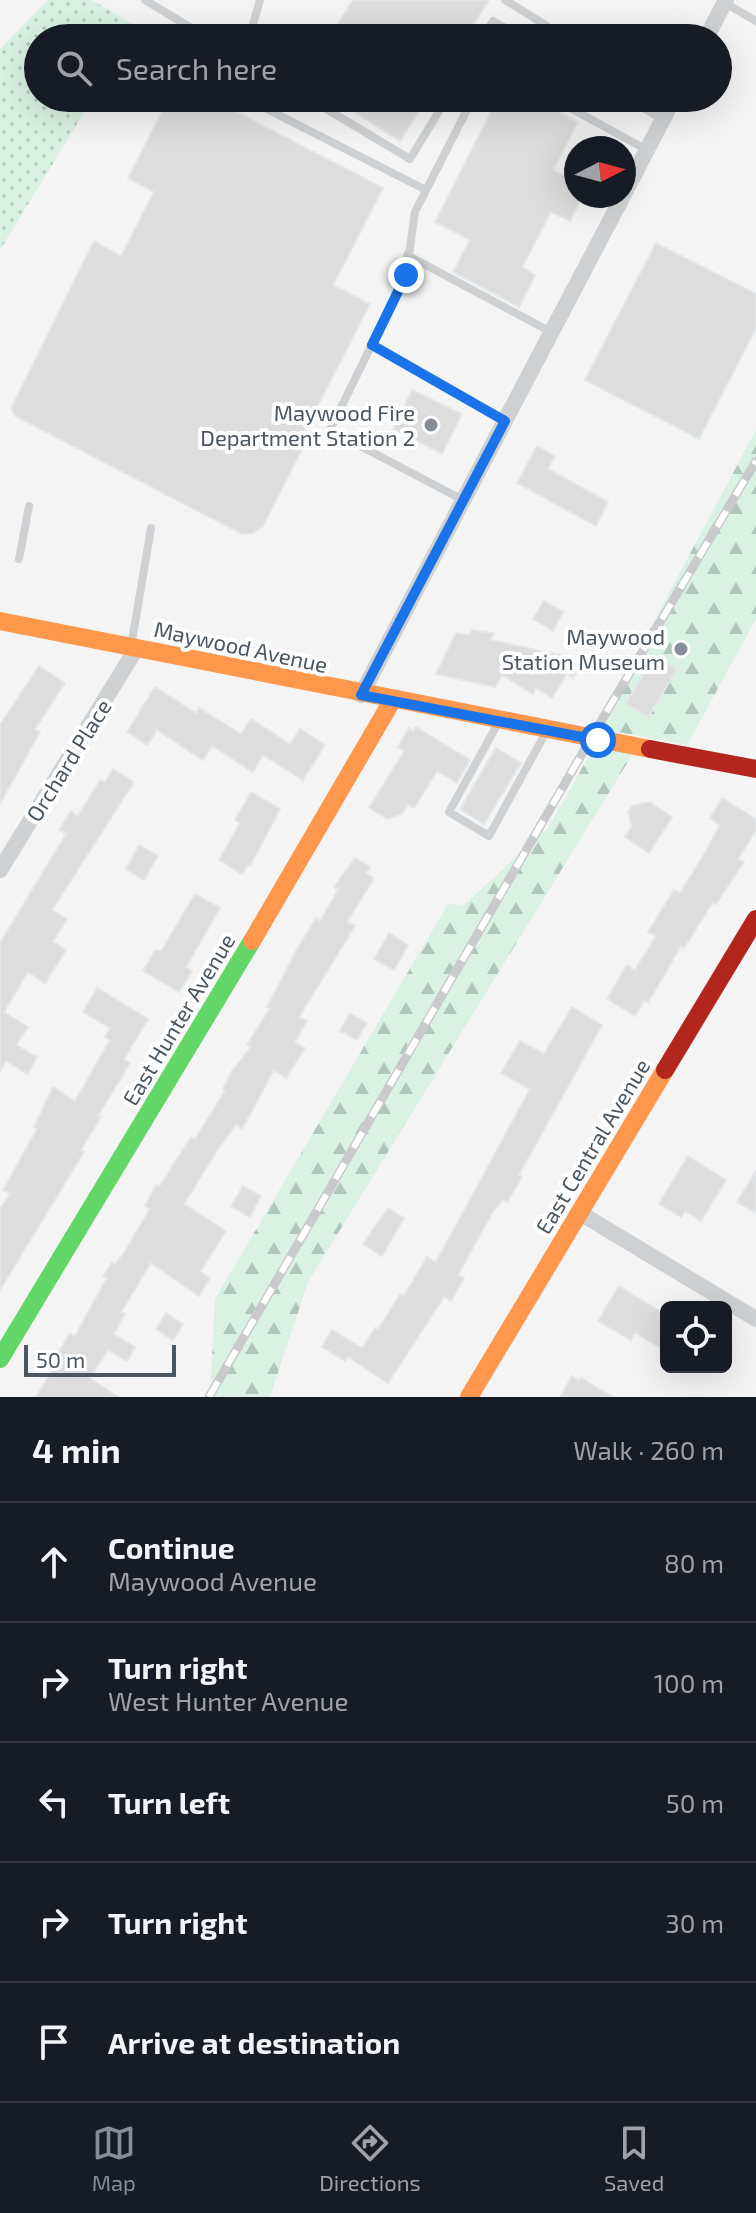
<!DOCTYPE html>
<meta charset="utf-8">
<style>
body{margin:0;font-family:"Exo 2",sans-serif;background:#20242c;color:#f1f3f6}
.controls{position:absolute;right:24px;bottom:24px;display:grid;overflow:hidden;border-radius:12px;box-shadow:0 8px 32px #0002}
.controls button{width:72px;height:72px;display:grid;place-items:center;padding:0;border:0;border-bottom:2px solid #363941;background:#171b24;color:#f1f3f6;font:40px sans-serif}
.compass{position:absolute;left:564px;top:136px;width:72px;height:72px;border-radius:50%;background:#171b24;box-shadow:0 8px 32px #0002;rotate:84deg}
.scale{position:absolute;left:24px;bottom:20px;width:152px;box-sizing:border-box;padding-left:8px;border:4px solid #4a5661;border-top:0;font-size:22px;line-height:28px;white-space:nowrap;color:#4a5661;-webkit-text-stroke:6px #fff;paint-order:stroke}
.stop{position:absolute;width:24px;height:24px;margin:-18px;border:6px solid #1a73e8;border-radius:50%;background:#fff}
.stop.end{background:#1a73e8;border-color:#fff;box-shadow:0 2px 8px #0008}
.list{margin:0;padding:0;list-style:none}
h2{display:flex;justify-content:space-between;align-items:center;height:104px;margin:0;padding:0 32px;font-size:34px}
h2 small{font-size:26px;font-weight:400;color:#9ea1a6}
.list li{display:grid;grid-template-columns:52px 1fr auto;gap:24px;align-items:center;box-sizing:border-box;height:120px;padding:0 32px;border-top:2px solid #363941}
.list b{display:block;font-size:30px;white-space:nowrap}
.list p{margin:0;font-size:26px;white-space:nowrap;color:#9ea1a6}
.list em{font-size:26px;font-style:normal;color:#9ea1a6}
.icon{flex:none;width:44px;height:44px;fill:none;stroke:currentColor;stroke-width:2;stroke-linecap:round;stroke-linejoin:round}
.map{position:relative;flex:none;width:756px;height:1397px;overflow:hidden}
.search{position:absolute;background:#171b24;box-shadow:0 8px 32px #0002;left:24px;right:24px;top:24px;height:88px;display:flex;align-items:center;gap:20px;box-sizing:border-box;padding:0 28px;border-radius:44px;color:#9ea1a6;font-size:30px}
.sheet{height:704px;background:#171b24}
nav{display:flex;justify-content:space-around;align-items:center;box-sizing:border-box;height:112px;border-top:2px solid #363941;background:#171b24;font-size:22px;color:#9ea1a6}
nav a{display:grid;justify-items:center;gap:4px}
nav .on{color:#868d94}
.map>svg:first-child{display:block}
</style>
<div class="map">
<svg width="756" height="1397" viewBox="0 0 756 1397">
<defs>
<pattern id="grass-dots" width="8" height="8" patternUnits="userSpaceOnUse" patternTransform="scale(2)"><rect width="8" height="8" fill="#d9f2e3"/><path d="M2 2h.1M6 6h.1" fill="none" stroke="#b2c7bb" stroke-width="1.8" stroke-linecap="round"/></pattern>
<pattern id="forest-firs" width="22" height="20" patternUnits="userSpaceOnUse" patternTransform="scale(2)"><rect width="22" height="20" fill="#d9f2e3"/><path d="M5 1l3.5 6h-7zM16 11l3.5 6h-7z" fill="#b2c7bb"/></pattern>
</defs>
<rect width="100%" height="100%" fill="#f4f4f4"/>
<!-- grass -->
<polygon fill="url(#grass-dots)" points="48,0 92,0 137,27 130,38 38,38 38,98 93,98 0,250 0,49"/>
<!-- forest -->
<g fill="url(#forest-firs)">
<polygon points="756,430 756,619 687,745 597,728"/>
<polygon points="598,740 637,747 308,1282 270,1397 210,1397 215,1299 448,904 464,905 548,828"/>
</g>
<!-- building -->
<g fill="#ddddde" stroke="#e5e6e7" stroke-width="2">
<polygon points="353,0 489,0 465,38 329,38"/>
<polygon points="169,98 210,98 383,188 333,285 370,304 303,435 308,437 263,526 253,533 242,534 15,416 11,408 94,241 121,256 154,192 128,178"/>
<polygon points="332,98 427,98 400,141"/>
<polygon points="498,98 532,98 578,122 553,170 576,182 576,196 583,196 570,221 551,212 522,267 535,275 519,307 453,272 470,240 435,222"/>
<polygon points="656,243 756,294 756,328 699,439 585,380"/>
<polygon points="412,390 462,414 442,454 393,429"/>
<polygon points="537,446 555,456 548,469 608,502 596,526 517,483"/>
<polygon points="544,601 563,612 553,631 533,619"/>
<polygon points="472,630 494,633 491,640 584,660 573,678 567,674 552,698 536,688 533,694 502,675 495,687 436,674 456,633 470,635"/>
<polygon points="655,656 677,669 648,717 626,703"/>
<polygon points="39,666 65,683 35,729 40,732 0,804 0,725"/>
<polygon points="155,687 196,713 199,708 241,734 251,719 290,744 300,729 325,745 303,780 263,755 253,772 212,746 203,760 157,730 147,745 127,732"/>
<polygon points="416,727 470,760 457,783 437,771 414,808 408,804 402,814 388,819 369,808 404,751 398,747 409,728 413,731"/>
<polygon points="496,748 521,763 484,824 460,809"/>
<polygon points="113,769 134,782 52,910 67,919 53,942 66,950 45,983 28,972 4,1012 28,1027 16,1045 37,1057 28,1074 6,1061 0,1071 0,943 66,834 59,830 71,811 78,816 100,780 105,782"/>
<polygon points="251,792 280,809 250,866 248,864 242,874 219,860 240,823 235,820"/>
<polygon points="722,798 756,819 756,830 738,859 744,862 716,904 713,902 684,948 681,946 648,1003 644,1001 635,1016 607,999 627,965 635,970 656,936 648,932 674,890 680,893 702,858 720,825 710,818"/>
<polygon points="650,802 672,817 649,853 625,837 632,826 628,812 632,806"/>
<polygon points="139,845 158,856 144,880 126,869"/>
<polygon points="355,858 370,867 366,873 374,878 347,922 355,926 299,1017 307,1021 295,1042 305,1048 286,1078 274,1070 242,1129 236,1125 220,1146 184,1204 226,1231 200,1272 210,1278 199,1296 151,1263 121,1312 125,1314 114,1334 135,1347 127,1361 108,1350 90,1378 118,1397 36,1397 58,1360 55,1358 70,1333 75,1336 107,1278 103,1276 112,1262 115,1264 123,1254 150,1209 145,1206 156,1185 159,1187 191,1137 195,1139 225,1091 223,1089 232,1071 251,1047 247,1045 270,1008 267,1007 296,951 316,918 320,921 338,890 334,887"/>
<polygon points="195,894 220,908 186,967 192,971 179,992 143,971 155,951 162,950"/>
<polygon points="389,933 408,945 394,970 374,959"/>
<polygon points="97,988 148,1019 124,1059 130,1063 98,1116 101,1117 81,1150 84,1152 0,1290 0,1209 10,1194 3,1190 37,1129 34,1127 53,1087 75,1101 110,1040 105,1037 110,1028 83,1012"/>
<polygon points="572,1007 602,1025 519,1175 522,1177 507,1202 503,1200 494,1210 458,1275 464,1278 451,1301 444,1297 388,1383 348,1357 345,1361 322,1347 332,1330 362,1348 375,1328 378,1330 400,1294 404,1296 427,1257 436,1262 530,1089 501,1073 520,1041 544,1054"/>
<polygon points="350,1013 367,1023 357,1040 340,1031"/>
<polygon points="688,1156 726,1180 701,1221 685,1211 681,1217 659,1204"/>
<polygon points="756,1171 756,1213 737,1202"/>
<polygon points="243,1186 261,1196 250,1217 231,1206"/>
<polygon points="388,1208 404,1218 382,1256 363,1244"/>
<polygon points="619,1286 666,1315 666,1351 635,1333 631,1340 598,1321"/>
<polygon points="166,1313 183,1324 173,1340 156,1329"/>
<polygon points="572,1376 579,1381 581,1378 613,1397 560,1397"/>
</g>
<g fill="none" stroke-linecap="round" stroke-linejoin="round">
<!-- lane -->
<g stroke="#ced0d2" stroke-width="8">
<polyline points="145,0 208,38"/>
<polyline points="505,0 547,26 542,38"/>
<polyline points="725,3 756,21"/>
<polyline points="249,38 260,0"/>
<polyline points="483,38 493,21 522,38"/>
<polyline points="245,98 426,190"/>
<polyline points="308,98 410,159 447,98"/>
<polyline points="552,98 647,150"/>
<polyline points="626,98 662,119"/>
<polyline points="407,255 551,332"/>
<polyline points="372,345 505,421"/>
<polyline points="463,500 330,430 406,275 415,212 473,98"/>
<polyline points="19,559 29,506"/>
<polyline points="131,647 151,528"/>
<polyline points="497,725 449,812 489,836 545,734"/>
</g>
<!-- street -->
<g stroke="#ced0d2" stroke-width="16">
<polyline points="706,38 726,0"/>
<polyline points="624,194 674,98"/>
<polyline points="361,695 623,196"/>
<polyline points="0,870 136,649"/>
<polyline points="580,1213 756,1319"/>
</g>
<!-- fast -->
<polyline stroke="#63d668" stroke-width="18" points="0,1359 252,941"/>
<!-- slow -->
<g stroke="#ff974d" stroke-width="18">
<polyline points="0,621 650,749"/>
<polyline points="252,941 392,701"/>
<polyline points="469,1397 665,1070"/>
</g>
<!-- jam -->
<g stroke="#b3261e" stroke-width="18">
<polyline points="650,749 756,769"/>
<polyline points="665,1070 756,919"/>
</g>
<!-- rail casing -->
<g stroke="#c9cacc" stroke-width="9">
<polyline id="rail" points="209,1397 597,728 756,461"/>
</g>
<!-- rail -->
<use href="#rail" stroke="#fff" stroke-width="6" stroke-dasharray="18" stroke-linecap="butt"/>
</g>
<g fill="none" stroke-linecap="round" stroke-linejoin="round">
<!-- route -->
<polyline stroke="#1a73e8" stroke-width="10" points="406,275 372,345 505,421 361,695 598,740"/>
</g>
<!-- markers -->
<g fill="#868d94" stroke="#fff" stroke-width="3">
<circle cx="431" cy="425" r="8"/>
<circle cx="681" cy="649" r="8"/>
</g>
<g text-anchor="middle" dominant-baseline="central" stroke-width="8" stroke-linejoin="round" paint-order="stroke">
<!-- poi labels -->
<g font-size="22" fill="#4a5661" stroke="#fff" text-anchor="end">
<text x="415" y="412">Maywood Fire<tspan x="415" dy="25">Department Station 2</tspan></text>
<text x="665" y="636">Maywood<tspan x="665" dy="25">Station Museum</tspan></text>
</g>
<!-- street labels -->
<g font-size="22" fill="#4a5661" stroke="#fff">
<text transform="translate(241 646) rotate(12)">Maywood Avenue</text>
<text transform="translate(68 760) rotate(-58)">Orchard Place</text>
<text transform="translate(178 1019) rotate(-59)">East Hunter Avenue</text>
<text transform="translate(592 1146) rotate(-59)">East Central Avenue</text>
</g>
</g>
</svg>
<div class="controls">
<button><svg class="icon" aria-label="locate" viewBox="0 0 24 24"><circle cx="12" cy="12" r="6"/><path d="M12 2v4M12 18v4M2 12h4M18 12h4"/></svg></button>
</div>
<svg class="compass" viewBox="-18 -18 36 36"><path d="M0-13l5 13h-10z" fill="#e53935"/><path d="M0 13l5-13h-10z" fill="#9ea1a6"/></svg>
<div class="scale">50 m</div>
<div class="stop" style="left:598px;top:740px"></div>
<div class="stop end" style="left:406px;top:275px"></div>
<div class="search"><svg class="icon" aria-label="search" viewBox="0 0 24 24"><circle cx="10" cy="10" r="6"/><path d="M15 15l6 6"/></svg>Search here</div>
</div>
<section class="sheet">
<h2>4 min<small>Walk · 260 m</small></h2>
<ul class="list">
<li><svg class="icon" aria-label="ahead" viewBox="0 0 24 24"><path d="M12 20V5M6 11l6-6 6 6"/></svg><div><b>Continue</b><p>Maywood Avenue</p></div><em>80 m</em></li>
<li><svg class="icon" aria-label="right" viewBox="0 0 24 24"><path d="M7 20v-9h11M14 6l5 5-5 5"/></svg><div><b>Turn right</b><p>West Hunter Avenue</p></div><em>100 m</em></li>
<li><svg class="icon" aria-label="left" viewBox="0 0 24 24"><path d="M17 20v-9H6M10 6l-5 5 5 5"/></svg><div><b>Turn left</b></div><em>50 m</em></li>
<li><svg class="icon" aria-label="right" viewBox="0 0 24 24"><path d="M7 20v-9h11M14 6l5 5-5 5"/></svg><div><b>Turn right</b></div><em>30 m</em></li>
<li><svg class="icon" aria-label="arrive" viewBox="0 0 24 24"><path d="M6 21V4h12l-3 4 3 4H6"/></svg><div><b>Arrive at destination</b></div></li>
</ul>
</section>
<nav>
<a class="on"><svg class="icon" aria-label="map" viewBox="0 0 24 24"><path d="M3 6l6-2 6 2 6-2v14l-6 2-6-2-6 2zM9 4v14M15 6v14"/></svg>Map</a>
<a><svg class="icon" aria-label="directions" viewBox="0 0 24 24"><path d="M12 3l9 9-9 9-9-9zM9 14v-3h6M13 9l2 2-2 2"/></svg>Directions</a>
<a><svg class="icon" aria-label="saved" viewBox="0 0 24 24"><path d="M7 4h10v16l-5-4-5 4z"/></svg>Saved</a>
</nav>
